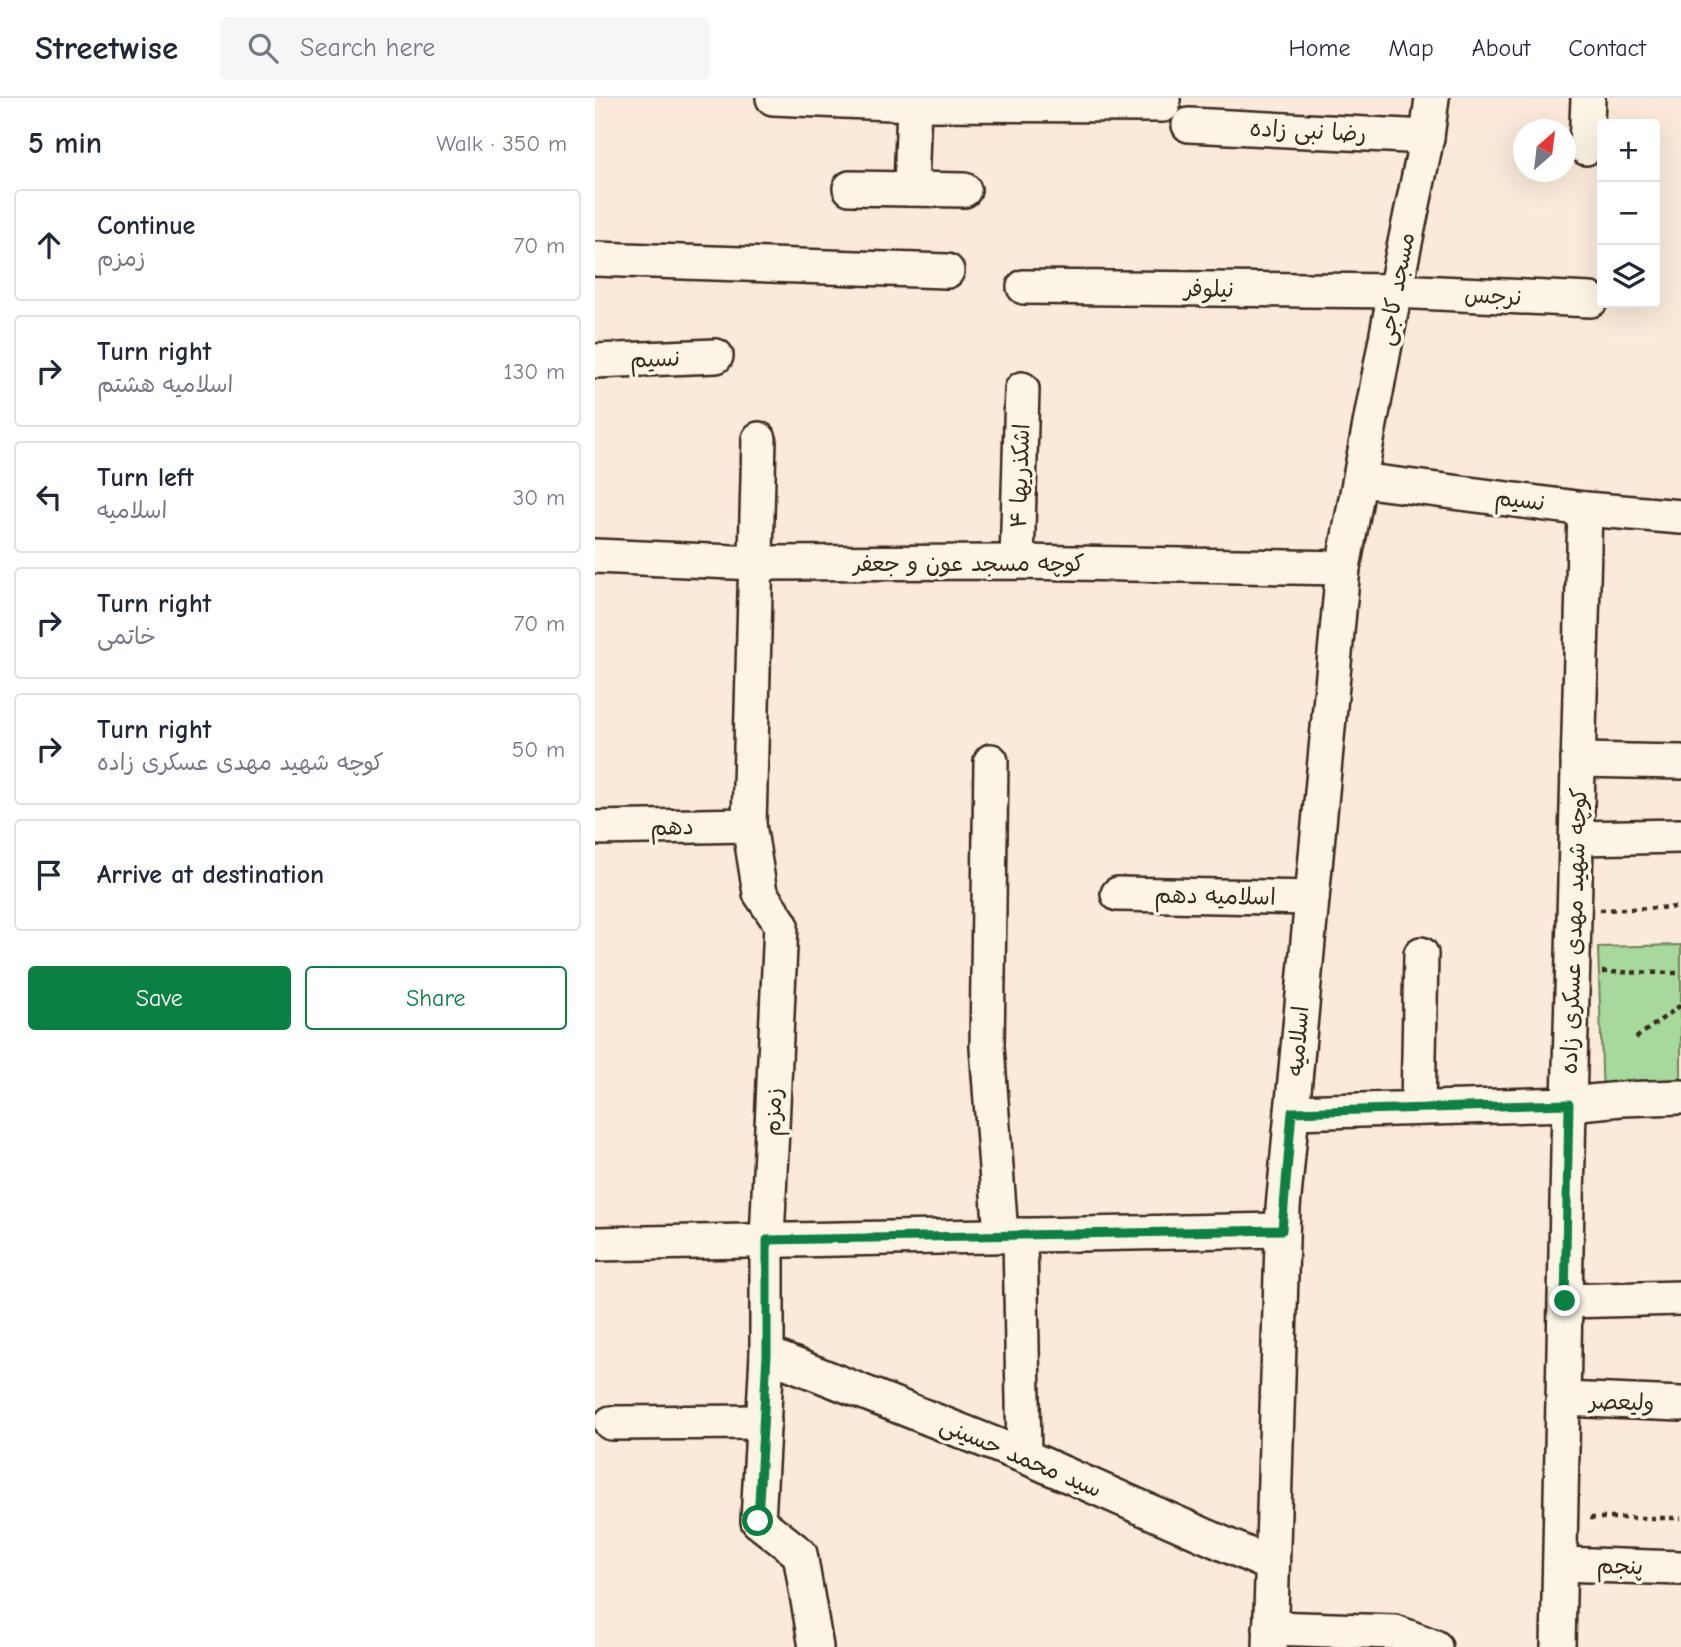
<!DOCTYPE html>
<meta charset="utf-8">
<style>
body{margin:0;font-family:"Comic Neue","Playpen Sans Arabic",sans-serif;background:#f6f6f7;color:#1f2937}
.controls{position:absolute;right:21px;top:21px;display:grid;overflow:hidden;border-radius:7px;box-shadow:0 7px 28px #0002}
.controls button{width:63px;height:63px;display:grid;place-items:center;padding:0;border:0;border-bottom:2px solid #e0e1e3;background:#fff;color:#1f2937;font:35px sans-serif}
.compass{position:absolute;left:918px;top:21px;width:63px;height:63px;border-radius:50%;background:#fff;box-shadow:0 7px 28px #0002;rotate:28deg}
.stop{position:absolute;width:21px;height:21px;margin:-16px;border:5px solid #0b8043;border-radius:50%;background:#fff}
.stop.end{background:#0b8043;border-color:#fff;box-shadow:0 2px 7px #0008}
.list{margin:0;padding:0;list-style:none}
h2{display:flex;justify-content:space-between;align-items:center;height:91px;margin:0;padding:0 28px;font-size:30px}
h2 small{font-size:23px;font-weight:400;color:#747a83}
.list li{display:grid;grid-template-columns:46px 1fr auto;gap:21px;align-items:center;box-sizing:border-box;height:112px;margin:0 14px 14px;padding:0 14px;border:2px solid #e0e1e3;border-radius:7px}
.list b{display:block;font-size:26px;white-space:nowrap}
.list p{margin:0;font-size:23px;white-space:nowrap;color:#747a83}
.list em{font-size:23px;font-style:normal;color:#747a83}
.actions{display:flex;gap:14px;padding:21px 28px}
.actions a{flex:1;padding:16px 0;border:2px solid #0b8043;border-radius:7px;text-align:center;font-size:24px;color:#0b8043}
.actions .main{background:#0b8043;color:#fff}
.icon{flex:none;width:38px;height:38px;fill:none;stroke:currentColor;stroke-width:2;stroke-linecap:round;stroke-linejoin:round}
.map{position:relative;flex:none;width:1086px;height:1549px;overflow:hidden}
header{display:flex;align-items:center;gap:42px;box-sizing:border-box;height:98px;padding:0 35px;background:#fff;border-bottom:2px solid #e0e1e3}
header strong{font-size:33px}
nav{display:flex;gap:38px;margin-inline-start:auto;font-size:24px}
.search{width:490px;height:63px;background:#f6f6f7;display:flex;align-items:center;gap:18px;box-sizing:border-box;padding:0 24px;border-radius:7px;color:#747a83;font-size:26px}
main{display:flex}
aside{flex:1;background:#fff}
.map>svg:first-child{display:block}
</style>
<header>
<strong>Streetwise</strong>
<div class="search"><svg class="icon" aria-label="search" viewBox="0 0 24 24"><circle cx="10" cy="10" r="6"/><path d="M15 15l6 6"/></svg>Search here</div>
<nav><a>Home</a><a>Map</a><a>About</a><a>Contact</a></nav>
</header>
<main>
<aside>
<h2>5 min<small>Walk · 350 m</small></h2>
<ul class="list">
<li><svg class="icon" aria-label="ahead" viewBox="0 0 24 24"><path d="M12 20V5M6 11l6-6 6 6"/></svg><div><b>Continue</b><p>زمزم</p></div><em>70 m</em></li>
<li><svg class="icon" aria-label="right" viewBox="0 0 24 24"><path d="M7 20v-9h11M14 6l5 5-5 5"/></svg><div><b>Turn right</b><p>اسلامیه هشتم</p></div><em>130 m</em></li>
<li><svg class="icon" aria-label="left" viewBox="0 0 24 24"><path d="M17 20v-9H6M10 6l-5 5 5 5"/></svg><div><b>Turn left</b><p>اسلامیه</p></div><em>30 m</em></li>
<li><svg class="icon" aria-label="right" viewBox="0 0 24 24"><path d="M7 20v-9h11M14 6l5 5-5 5"/></svg><div><b>Turn right</b><p>خاتمی</p></div><em>70 m</em></li>
<li><svg class="icon" aria-label="right" viewBox="0 0 24 24"><path d="M7 20v-9h11M14 6l5 5-5 5"/></svg><div><b>Turn right</b><p>کوچه شهید مهدی عسکری زاده</p></div><em>50 m</em></li>
<li><svg class="icon" aria-label="arrive" viewBox="0 0 24 24"><path d="M6 21V4h12l-3 4 3 4H6"/></svg><div><b>Arrive at destination</b></div></li>
</ul>
<div class="actions"><a class="main">Save</a><a>Share</a></div>
</aside>
<div class="map">
<svg width="1086" height="1549" viewBox="0 0 1086 1549">
<rect width="100%" height="100%" fill="#fbeada"/>
<filter id="ink" filterUnits="userSpaceOnUse"><feTurbulence type="fractalNoise" baseFrequency=".0143" numOctaves="2"/><feDisplacementMap in="SourceGraphic" scale="14" xChannelSelector="R" yChannelSelector="G"/><feConvolveMatrix kernelMatrix="1 2 1 2 8 2 1 2 1" color-interpolation-filters="sRGB"/></filter>
<g filter="url(#ink)">
<!-- green -->
<polygon fill="#a6d99b" stroke="#70825c" stroke-width="2" points="1086,847 1086,999 1008,1001 1003,849"/>
<g fill="none" stroke-linecap="round" stroke-linejoin="round">
<!-- minor casing -->
<g stroke="#3b2a1e" stroke-width="38">
<g id="minor">
<polyline points="178,0 319,6 568,7 568,0"/>
<polyline points="594,27 832,39"/>
<polyline points="991,50 993,0"/>
<polyline points="255,90 369,92"/>
<polyline points="316,91 319,6"/>
<polyline points="0,161 352,173"/>
<polyline points="429,189 800,193 996,202"/>
<polyline points="0,263 121,258"/>
<polyline points="164,341 154,727 165,795 186,826 172,1142 172,1256 163,1423 205,1456 221,1549"/>
<polyline points="765,382 990,411 1086,419"/>
<polyline points="0,458 161,465 422,464 748,470"/>
<polyline points="422,464 427,291"/>
<polyline points="983,662 1086,664"/>
<polyline points="396,663 392,949 406,1137"/>
<polyline points="0,730 154,727"/>
<polyline points="982,740 1086,738"/>
<polyline points="523,796 717,800"/>
<polyline points="823,1010 826,856"/>
<polyline points="697,1014 974,1006 1026,1001 1086,999"/>
<polyline points="425,1137 429,1358"/>
<polyline points="0,1146 687,1132"/>
<polyline points="970,1203 1086,1200"/>
<polyline points="172,1256 429,1358 677,1467"/>
<polyline points="968,1301 1086,1306"/>
<polyline points="16,1325 169,1324"/>
<polyline points="965,1466 1086,1470"/>
<polyline points="675,1530 800,1534 840,1549"/>
<polyline points="675,1549 688,1110 748,470 800,193 832,39 837,0"/>
<polyline points="963,1549 974,1006 990,411"/>
</g>
</g>
<!-- path -->
<g stroke="#3b2a1e" stroke-width="4.5" stroke-dasharray="5 5" stroke-linecap="butt">
<polyline points="1005,812 1086,809"/>
<polyline points="1007,874 1086,875"/>
<polyline points="1041,940 1086,907"/>
<polyline points="995,1420 1086,1420"/>
</g>
<!-- minor -->
<use href="#minor" stroke="#fcf5e5" stroke-width="33"/>
</g>
</g>
<g fill="none" stroke-linecap="round" stroke-linejoin="round" filter="url(#ink)">
<!-- route -->
<polyline stroke="#0b8043" stroke-width="9" points="163,1423 172,1256 172,1142 687,1132 697,1014 974,1006 970,1203"/>
</g>
<g text-anchor="middle" dominant-baseline="central" stroke-width="7" stroke-linejoin="round" paint-order="stroke">
<!-- street labels -->
<g font-size="23" fill="#3b2a1e" stroke="#fcf5e5">
<text transform="translate(713 33) rotate(3)">رضا نبی زاده</text>
<text transform="translate(614 191) rotate(1)">نیلوفر</text>
<text transform="translate(801 191) rotate(-79)">مسجد کاجی</text>
<text transform="translate(898 198) rotate(3)">نرجس</text>
<text transform="translate(60 261) rotate(-2)">نسیم</text>
<text transform="translate(425 378) rotate(-88)">اشکذریها ۴</text>
<text transform="translate(925 402) rotate(7)">نسیم</text>
<text x="374" y="465">کوچه مسجد عون و جعفر</text>
<text transform="translate(77 729) rotate(-1)">دهم</text>
<text transform="translate(620 798) rotate(1)">اسلامیه دهم</text>
<text transform="translate(979 833) rotate(-88)">کوچه شهید مهدی عسکری زاده</text>
<text transform="translate(703 943) rotate(-85)">اسلامیه</text>
<text transform="translate(178 1014) rotate(-88)">زمزم</text>
<text transform="translate(1027 1304) rotate(2)">ولیعصر</text>
<text transform="translate(426 1359) rotate(23)">سید محمد حسینی</text>
<text transform="translate(1025 1468) rotate(2)">پنجم</text>
</g>
</g>
</svg>
<div class="controls">
<button>+</button>
<button>−</button>
<button><svg class="icon" aria-label="layers" viewBox="0 0 24 24"><path d="M12 4l9 5-9 5-9-5zM3 14l9 5 9-5"/></svg></button>
</div>
<svg class="compass" viewBox="-18 -18 36 36"><path d="M0-13l5 13h-10z" fill="#e53935"/><path d="M0 13l5-13h-10z" fill="#747a83"/></svg>
<div class="stop" style="left:163px;top:1423px"></div>
<div class="stop end" style="left:970px;top:1203px"></div>
</div>
</main>
